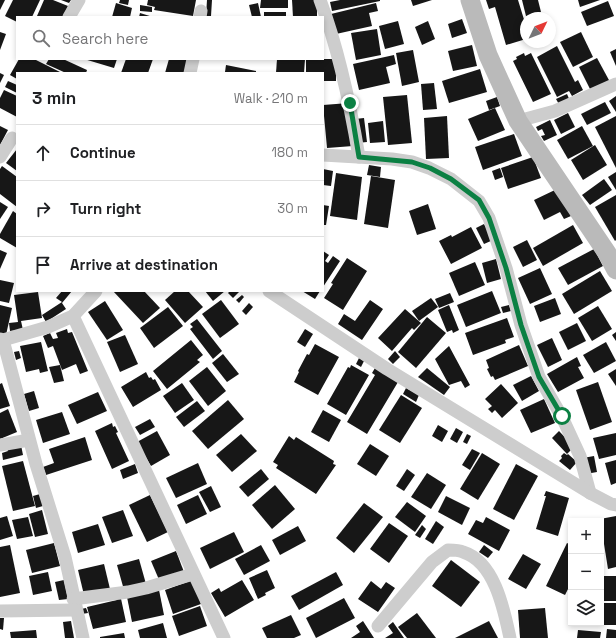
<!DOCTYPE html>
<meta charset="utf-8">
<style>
body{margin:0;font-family:"Space Grotesk",sans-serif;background:#f2f2f2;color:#202124}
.controls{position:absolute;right:12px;bottom:12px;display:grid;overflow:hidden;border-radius:0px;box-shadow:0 2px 6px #0003}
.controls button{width:36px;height:36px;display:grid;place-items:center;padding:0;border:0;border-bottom:1px solid #e0e0e0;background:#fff;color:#202124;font:20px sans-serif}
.compass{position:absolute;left:520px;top:12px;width:36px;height:36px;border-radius:50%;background:#fff;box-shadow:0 2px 6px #0003;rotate:47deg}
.stop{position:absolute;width:12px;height:12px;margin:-9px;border:3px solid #0b8043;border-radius:50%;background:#fff}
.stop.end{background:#0b8043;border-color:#fff;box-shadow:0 1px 4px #0008}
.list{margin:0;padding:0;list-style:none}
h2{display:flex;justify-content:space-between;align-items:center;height:52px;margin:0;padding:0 16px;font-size:17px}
h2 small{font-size:13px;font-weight:400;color:#757577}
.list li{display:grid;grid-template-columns:26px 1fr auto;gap:12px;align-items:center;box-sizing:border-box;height:56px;padding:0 16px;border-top:1px solid #e0e0e0}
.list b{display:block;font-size:15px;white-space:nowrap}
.list em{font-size:13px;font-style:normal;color:#757577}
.icon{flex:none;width:22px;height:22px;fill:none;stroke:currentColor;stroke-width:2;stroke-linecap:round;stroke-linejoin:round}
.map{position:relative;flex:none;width:616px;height:638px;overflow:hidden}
.search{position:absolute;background:#fff;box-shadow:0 2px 6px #0003;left:16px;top:16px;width:308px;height:44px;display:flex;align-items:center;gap:10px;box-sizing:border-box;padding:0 14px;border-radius:0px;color:#757577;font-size:15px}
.panel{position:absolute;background:#fff;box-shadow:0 2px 6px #0003;left:16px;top:72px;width:308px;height:220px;border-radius:0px}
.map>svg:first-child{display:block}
</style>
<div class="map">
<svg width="616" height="638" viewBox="0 0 616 638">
<rect width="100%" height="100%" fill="#fff"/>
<!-- building -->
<g fill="#171717">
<polygon points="0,0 5,0 0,10"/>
<polygon points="13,0 40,0 32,17 17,17 17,22 5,16"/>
<polygon points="44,0 53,0 68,6 63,17 40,17 37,16"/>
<polygon points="61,0 71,0 69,3"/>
<polygon points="120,0 129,0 128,5 119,3"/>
<polygon points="148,0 196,0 193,16 154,10 155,7 147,5"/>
<polygon points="207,0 212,0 211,16 206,16"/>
<polygon points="261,0 288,0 288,8 260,8"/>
<polygon points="292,0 317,0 317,17 293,17"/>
<polygon points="340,0 380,0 380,1 332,11 330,2"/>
<polygon points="411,0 432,0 413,6"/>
<polygon points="486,0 518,0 526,26 526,39 506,45 495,7 489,9"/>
<polygon points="522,0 538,0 541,12 526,16"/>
<polygon points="578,0 600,0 580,7"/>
<polygon points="608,1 614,16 587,26 581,12"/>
<polygon points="116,3 132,8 130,17 112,17"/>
<polygon points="258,3 261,17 252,17 249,5"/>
<polygon points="376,3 378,11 369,13 372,26 336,34 331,14"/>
<polygon points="140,5 152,7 152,12 140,11"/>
<rect x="264" y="12" width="22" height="5"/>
<polygon points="140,13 153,17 139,17"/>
<polygon points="462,19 467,33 452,38 448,24"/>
<polygon points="398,21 404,44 385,49 379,26"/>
<polygon points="428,21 435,39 422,45 415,27"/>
<polygon points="377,29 381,55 356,60 351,33"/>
<polygon points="0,32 6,34 0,50"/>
<polygon points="581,32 593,57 573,67 560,42"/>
<polygon points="472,45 477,66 453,71 448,51"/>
<polygon points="557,46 575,82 578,80 583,90 572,96 569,91 557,97 537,57"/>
<polygon points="616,49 616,66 610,52"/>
<polygon points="413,50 419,82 402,86 396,53"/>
<polygon points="524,53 525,56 531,53 551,94 533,102 513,61 517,59 516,57"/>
<polygon points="394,55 396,64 386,67 390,83 359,90 353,64"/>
<polygon points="597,58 610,82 591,91 579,67"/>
<polygon points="19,59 34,59 62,73 17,73 17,79 10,75"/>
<polygon points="49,59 63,59 87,70 86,73 66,73 46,64"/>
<polygon points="84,59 117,59 114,68"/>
<polygon points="126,59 153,59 148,73 121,73"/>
<polygon points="169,59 188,60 184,73 165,73"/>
<polygon points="277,59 305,59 304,73 276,73"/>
<polygon points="306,59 336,59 336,81 323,81 323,73 306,73"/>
<polygon points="226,65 256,71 256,73 225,72"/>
<polygon points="480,69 487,92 449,103 442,81"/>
<polygon points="0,73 4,75 0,83"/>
<polygon points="8,81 17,85 17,93 5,87"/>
<polygon points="434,83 437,109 423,110 421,84"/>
<polygon points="4,90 17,96 17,117 0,108 0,98"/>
<polygon points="567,94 570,101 560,106 556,99"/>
<polygon points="407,95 412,143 388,145 383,97"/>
<polygon points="616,96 616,112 609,101"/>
<polygon points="497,97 500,106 489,110 486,101"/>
<polygon points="605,102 611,113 587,125 581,114"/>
<polygon points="349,103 353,146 327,148 323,105"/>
<polygon points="495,108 505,130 478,141 468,119"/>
<polygon points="568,113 575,127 561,134 554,120"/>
<polygon points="447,116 449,158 426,159 424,118"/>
<polygon points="616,116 616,168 595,127"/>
<polygon points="364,118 367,142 357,143 355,119"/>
<polygon points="550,120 557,135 544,141 541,136 545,135 542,129 538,131 536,127"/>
<polygon points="383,121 385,142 370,143 368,123"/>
<polygon points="0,126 8,130 0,145"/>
<polygon points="582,126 593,146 568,159 557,140"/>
<polygon points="514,134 522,156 483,170 475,147"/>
<polygon points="595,145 607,165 583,180 571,160"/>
<polygon points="17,149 17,171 6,163"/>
<polygon points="533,157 541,178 508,189 501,168"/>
<polygon points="369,165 381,167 380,177 367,175"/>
<polygon points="2,166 17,177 17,207 0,194 0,169"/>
<polygon points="500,168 503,177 495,180 492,171"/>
<polygon points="323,169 333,171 331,186 323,185"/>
<polygon points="616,172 616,190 608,177"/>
<polygon points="336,173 362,177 357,220 330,216"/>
<polygon points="371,176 395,180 388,228 364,224"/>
<polygon points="604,179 612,190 590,205 582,195"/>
<polygon points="557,189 571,216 564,219 560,212 544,220 534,200"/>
<polygon points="616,195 616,240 615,241 595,207"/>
<polygon points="0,202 8,207 0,219"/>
<polygon points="428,204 436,229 417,235 409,211"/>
<polygon points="323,205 329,206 326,225 323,225"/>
<polygon points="13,211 17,214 17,248 0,238 0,234"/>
<polygon points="484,224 493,240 484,244 476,228"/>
<polygon points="573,225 583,243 543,266 533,248"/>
<polygon points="471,227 482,248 451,264 439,241 451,235 452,237"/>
<polygon points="527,240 537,260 523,267 513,247"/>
<polygon points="594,249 603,266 568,285 558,268"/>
<polygon points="0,250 7,253 0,269"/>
<polygon points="323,251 329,255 325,261 328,263 333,256 340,261 323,287"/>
<polygon points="347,258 367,271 343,310 324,298 333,284 331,283"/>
<polygon points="496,259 501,279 487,283 482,263"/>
<polygon points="475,262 485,285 459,296 449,273"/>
<polygon points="540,268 552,294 530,304 518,278"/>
<polygon points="600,271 612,291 574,314 562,294"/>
<polygon points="0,280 14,283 9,303 0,301"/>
<polygon points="62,291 72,291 62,303 66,309 46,322 42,315 62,302 56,298"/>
<polygon points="113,291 144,291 160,308 143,323"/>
<polygon points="175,291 188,291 203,307 185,323 165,300"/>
<polygon points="205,291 225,291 213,301"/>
<polygon points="230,291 238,291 239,292 233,298 228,293"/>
<polygon points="302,291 320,291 315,299"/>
<polygon points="492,291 501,313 466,327 457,305"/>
<polygon points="38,292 42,318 21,321 23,330 10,331 9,323 18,322 14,295"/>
<polygon points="450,293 454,302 439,308 435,299"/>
<polygon points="242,295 244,297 239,303 236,300"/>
<polygon points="431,298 438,307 419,321 412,311"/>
<polygon points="555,298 561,314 540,322 534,306"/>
<polygon points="221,300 239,324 220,338 202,314"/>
<polygon points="370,300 383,309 362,340 338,324 344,314 355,321"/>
<polygon points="105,301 123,330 107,340 88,312"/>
<polygon points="249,303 253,307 246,315 242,311"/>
<polygon points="0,305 12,308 6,335 0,334"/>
<polygon points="449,305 459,330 453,333 452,330 447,332 438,310"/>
<polygon points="509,305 511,311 503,313 501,307"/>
<polygon points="598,306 612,329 592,341 578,318"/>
<polygon points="168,307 183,326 154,348 140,328"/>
<polygon points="405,309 421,323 414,330 412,328 392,351 378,338"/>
<polygon points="427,317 446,333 416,368 398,352"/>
<polygon points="507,318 514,337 505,340 506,343 473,355 465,333"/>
<polygon points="197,319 222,351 213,359 190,329 193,327 190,324"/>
<polygon points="577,323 586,341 568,350 559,332"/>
<polygon points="67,329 68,333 72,332 88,371 80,374 76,364 62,370 53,346 48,348 43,336 50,333 53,339 58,338 56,333"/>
<polygon points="305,329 313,334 305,347 297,342"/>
<polygon points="616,332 616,341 612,335"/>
<polygon points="125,335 138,364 120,372 107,342"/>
<polygon points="552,338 562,360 548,367 537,345"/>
<polygon points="191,340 203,355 197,360 200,362 167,389 153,371"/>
<polygon points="41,342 48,371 40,373 39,369 26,372 20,346"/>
<polygon points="606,342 616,361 594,373 583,355"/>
<polygon points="315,344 339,357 318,395 294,382 299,372 298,371 307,354 309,355"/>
<polygon points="519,345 528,366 495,380 493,376 491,377 487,369 489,368 486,360"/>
<polygon points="449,346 470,385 465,388 461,381 449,385 435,359"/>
<polygon points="19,351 21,358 16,360 14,352"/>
<polygon points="395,351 400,357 393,364 388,359"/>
<polygon points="223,354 239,374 227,382 212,363"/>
<polygon points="577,357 581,366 578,367 584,378 558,392 547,374"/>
<polygon points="359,358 364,361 361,367 356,364"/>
<polygon points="60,365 64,381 54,383 49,367"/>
<polygon points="351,365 369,375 346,415 327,404 348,367 350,368"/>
<polygon points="207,367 226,391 208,406 189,381"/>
<polygon points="375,368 398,382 367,434 347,422 375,375 372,373"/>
<polygon points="427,368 450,387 444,395 418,377"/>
<polygon points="616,369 616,386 608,374"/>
<polygon points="146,372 149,378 151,377 153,380 155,379 161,390 133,407 121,387"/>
<polygon points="531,376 539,391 522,401 513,385"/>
<polygon points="598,382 612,422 590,430 576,390"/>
<polygon points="2,383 10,406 0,409 0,384"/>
<polygon points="182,383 194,400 175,413 163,396"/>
<polygon points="501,384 518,403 502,418 495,410 492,413 488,409 492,406 485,399"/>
<polygon points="406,388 419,395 416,402 403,394"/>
<polygon points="34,391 39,408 29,411 24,394"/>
<polygon points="98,392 107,411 77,424 68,405"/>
<polygon points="401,395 422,408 400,443 379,430"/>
<polygon points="544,399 555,423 531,433 520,410"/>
<polygon points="228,400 244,419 208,449 192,431"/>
<polygon points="197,401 205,411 184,427 176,417"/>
<polygon points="8,409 17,432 0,439 0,413"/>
<polygon points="323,410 341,420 329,442 311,432"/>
<polygon points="62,412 70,434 43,443 36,420"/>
<polygon points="150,419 155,427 140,435 135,427"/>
<polygon points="112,423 113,427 115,426 118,432 116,433 129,461 112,469 95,431"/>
<polygon points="438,425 448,431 442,442 432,436"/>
<polygon points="456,428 463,432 457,443 450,439"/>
<polygon points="157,431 170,455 151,466 137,442"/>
<polygon points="559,431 574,447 567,454 552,438"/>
<polygon points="616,433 616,455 599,459 593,438"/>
<polygon points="241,434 257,451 232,472 216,455"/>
<polygon points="467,434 471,436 467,444 463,442"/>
<polygon points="289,436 294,440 296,437 334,461 333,464 336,465 316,494 276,468 278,465 273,462"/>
<polygon points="85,437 92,460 46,475 43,467 54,463 49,449"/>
<polygon points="370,444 389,456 376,476 357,464"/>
<polygon points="21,445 23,455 3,460 2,453 8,451 7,449"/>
<polygon points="472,449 480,453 470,470 462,465"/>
<polygon points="482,453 500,464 478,500 460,489"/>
<polygon points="564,453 567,455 568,454 577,462 570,470 559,461 562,458 561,456"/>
<polygon points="594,456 597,472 586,474 583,458"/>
<polygon points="616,460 616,483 611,485 605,463"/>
<polygon points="23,461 35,506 13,511 2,466"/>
<polygon points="198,463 207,484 176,498 166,478"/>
<polygon points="135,464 138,473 123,479 120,470"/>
<polygon points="516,464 538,476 514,520 493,509"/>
<polygon points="261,469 269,479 248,497 239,487"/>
<polygon points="407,469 415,475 404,491 396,486"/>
<polygon points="427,473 446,485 431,509 411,497"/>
<polygon points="275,485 295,509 272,529 252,505"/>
<polygon points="211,486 221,507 210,512 199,492"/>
<polygon points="546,491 569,498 558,536 536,529 546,496 544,496"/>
<polygon points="40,494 43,506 36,508 33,496"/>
<polygon points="150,495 168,532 147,542 129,505"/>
<polygon points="198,495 207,514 186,524 177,505"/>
<polygon points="446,496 470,508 462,525 438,512"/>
<polygon points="407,502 426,516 415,532 395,517"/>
<polygon points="364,503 383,517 354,553 336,538"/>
<polygon points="42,510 48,534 35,537 29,514"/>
<polygon points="123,510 133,536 112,543 102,517"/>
<polygon points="7,516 13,536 0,540 0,518"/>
<polygon points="616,516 616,567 608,569 600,519"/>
<polygon points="28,517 33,536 17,539 12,520"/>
<polygon points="486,517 510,530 499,551 468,534 476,520 483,523"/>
<polygon points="436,521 444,527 433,544 425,539"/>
<polygon points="389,523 408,536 389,563 370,549"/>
<polygon points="98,524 105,545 78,553 72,532"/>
<polygon points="422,525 426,529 420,538 415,535"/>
<polygon points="298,526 306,541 280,555 272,540"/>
<polygon points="234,532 244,552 210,569 200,548"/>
<polygon points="54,543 60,566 32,573 26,550"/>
<polygon points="567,543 571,545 571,585 570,585 565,595 546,586"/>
<polygon points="10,545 20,593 0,597 0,547"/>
<polygon points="261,545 270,561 244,575 235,559"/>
<polygon points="484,545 493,552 488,558 479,552"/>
<polygon points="176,551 184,572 160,582 151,561"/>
<polygon points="523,554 541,564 526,589 508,579"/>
<polygon points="139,559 146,584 124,590 117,565"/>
<polygon points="451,560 480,582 461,607 432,586"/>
<polygon points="104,564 110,589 84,595 78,570"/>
<polygon points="267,570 275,588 265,593 266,595 258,599 249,578"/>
<polygon points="48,572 52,591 33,595 29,576"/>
<polygon points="336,572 343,585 299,610 291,596"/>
<rect x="601" y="576" width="15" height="25"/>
<polygon points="64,580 68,599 59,600 55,582"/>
<polygon points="193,580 201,604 173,614 165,590"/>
<polygon points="242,580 254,600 225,617 211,593 219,588 221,592"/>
<polygon points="371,581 381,589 386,582 395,588 378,612 358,599"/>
<polygon points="159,590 164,615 132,622 127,597"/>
<polygon points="120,594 126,622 93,629 87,607 117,600 115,595"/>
<polygon points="344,598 355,618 316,638 306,618"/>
<polygon points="601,603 616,603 616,625 590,625 590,623 601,623"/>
<polygon points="200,606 207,626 179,636 172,616"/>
<polygon points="86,608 88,613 82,614 81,609"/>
<polygon points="545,608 548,638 520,638 518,610"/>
<polygon points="417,613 436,638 407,638 398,627"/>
<polygon points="291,615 301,635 294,638 267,638 262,628"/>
<polygon points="0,618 4,618 3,630 0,629"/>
<polygon points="71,621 74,638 65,638 63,622"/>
<polygon points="363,621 374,638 351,638 360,632 356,626"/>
<polygon points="489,621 498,638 455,638"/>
<polygon points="393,622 404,638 385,638 393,633 388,626"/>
<polygon points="163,623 167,638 140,638 138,630"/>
<polygon points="607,629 616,630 616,638 606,638"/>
<polygon points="36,630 37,638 11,638 10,632"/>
<polygon points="578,630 601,632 600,638 577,638"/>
<polygon points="124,633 125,638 100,638 100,637"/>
</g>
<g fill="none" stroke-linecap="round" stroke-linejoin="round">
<!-- street -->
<g stroke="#cdcdcd" stroke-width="13">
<path d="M320 0C339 50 350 103 359 157"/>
<polyline points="69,17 79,0"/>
<polyline points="200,17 201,11"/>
<polyline points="190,73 193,59"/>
<polyline points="518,121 555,111 616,84"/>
<polyline points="323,155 392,159 412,162 429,168 451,179 479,201 489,218 506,268 521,325 539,377 562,417 580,456 590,493"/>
<polyline points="0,157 12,138"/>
<polyline points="269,291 387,369 590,493 611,504 616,505"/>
<polyline points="73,316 224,638"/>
<polyline points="0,339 3,340 48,327 73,316 96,291"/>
<polyline points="3,340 36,464 65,557 83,638"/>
<polyline points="0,445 29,440"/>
<polyline points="73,599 128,592 146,588 193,574"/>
<polyline points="0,611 75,610"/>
<path d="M378 626 432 562 448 550C453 550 459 550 463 552 495 562 504 610 510 638"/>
</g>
<!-- secondary -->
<polyline stroke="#bababa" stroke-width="19" points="470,0 488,55 518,121 607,253 616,270"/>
</g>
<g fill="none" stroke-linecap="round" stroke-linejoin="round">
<!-- route -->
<polyline stroke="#0b8043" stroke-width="5" points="350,103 359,157 412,162 430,168 451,179 479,200 489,218 506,268 521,325 539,377 562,416"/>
</g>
</svg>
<div class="controls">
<button>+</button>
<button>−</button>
<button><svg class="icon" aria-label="layers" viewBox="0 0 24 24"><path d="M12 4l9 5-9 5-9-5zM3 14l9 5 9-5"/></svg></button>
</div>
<svg class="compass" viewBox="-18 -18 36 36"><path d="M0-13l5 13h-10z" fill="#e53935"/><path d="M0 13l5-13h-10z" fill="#757577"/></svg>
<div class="stop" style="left:562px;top:416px"></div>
<div class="stop end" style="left:350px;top:103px"></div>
<div class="search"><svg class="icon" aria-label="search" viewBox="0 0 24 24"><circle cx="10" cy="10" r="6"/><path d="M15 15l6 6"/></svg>Search here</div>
<section class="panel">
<h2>3 min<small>Walk · 210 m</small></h2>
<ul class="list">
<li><svg class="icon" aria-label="ahead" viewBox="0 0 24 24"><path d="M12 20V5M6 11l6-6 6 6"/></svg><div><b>Continue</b></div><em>180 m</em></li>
<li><svg class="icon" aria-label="right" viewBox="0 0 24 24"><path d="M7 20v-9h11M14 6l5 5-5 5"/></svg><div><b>Turn right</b></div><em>30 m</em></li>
<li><svg class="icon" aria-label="arrive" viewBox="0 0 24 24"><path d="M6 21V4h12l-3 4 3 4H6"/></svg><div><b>Arrive at destination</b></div></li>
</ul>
</section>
</div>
